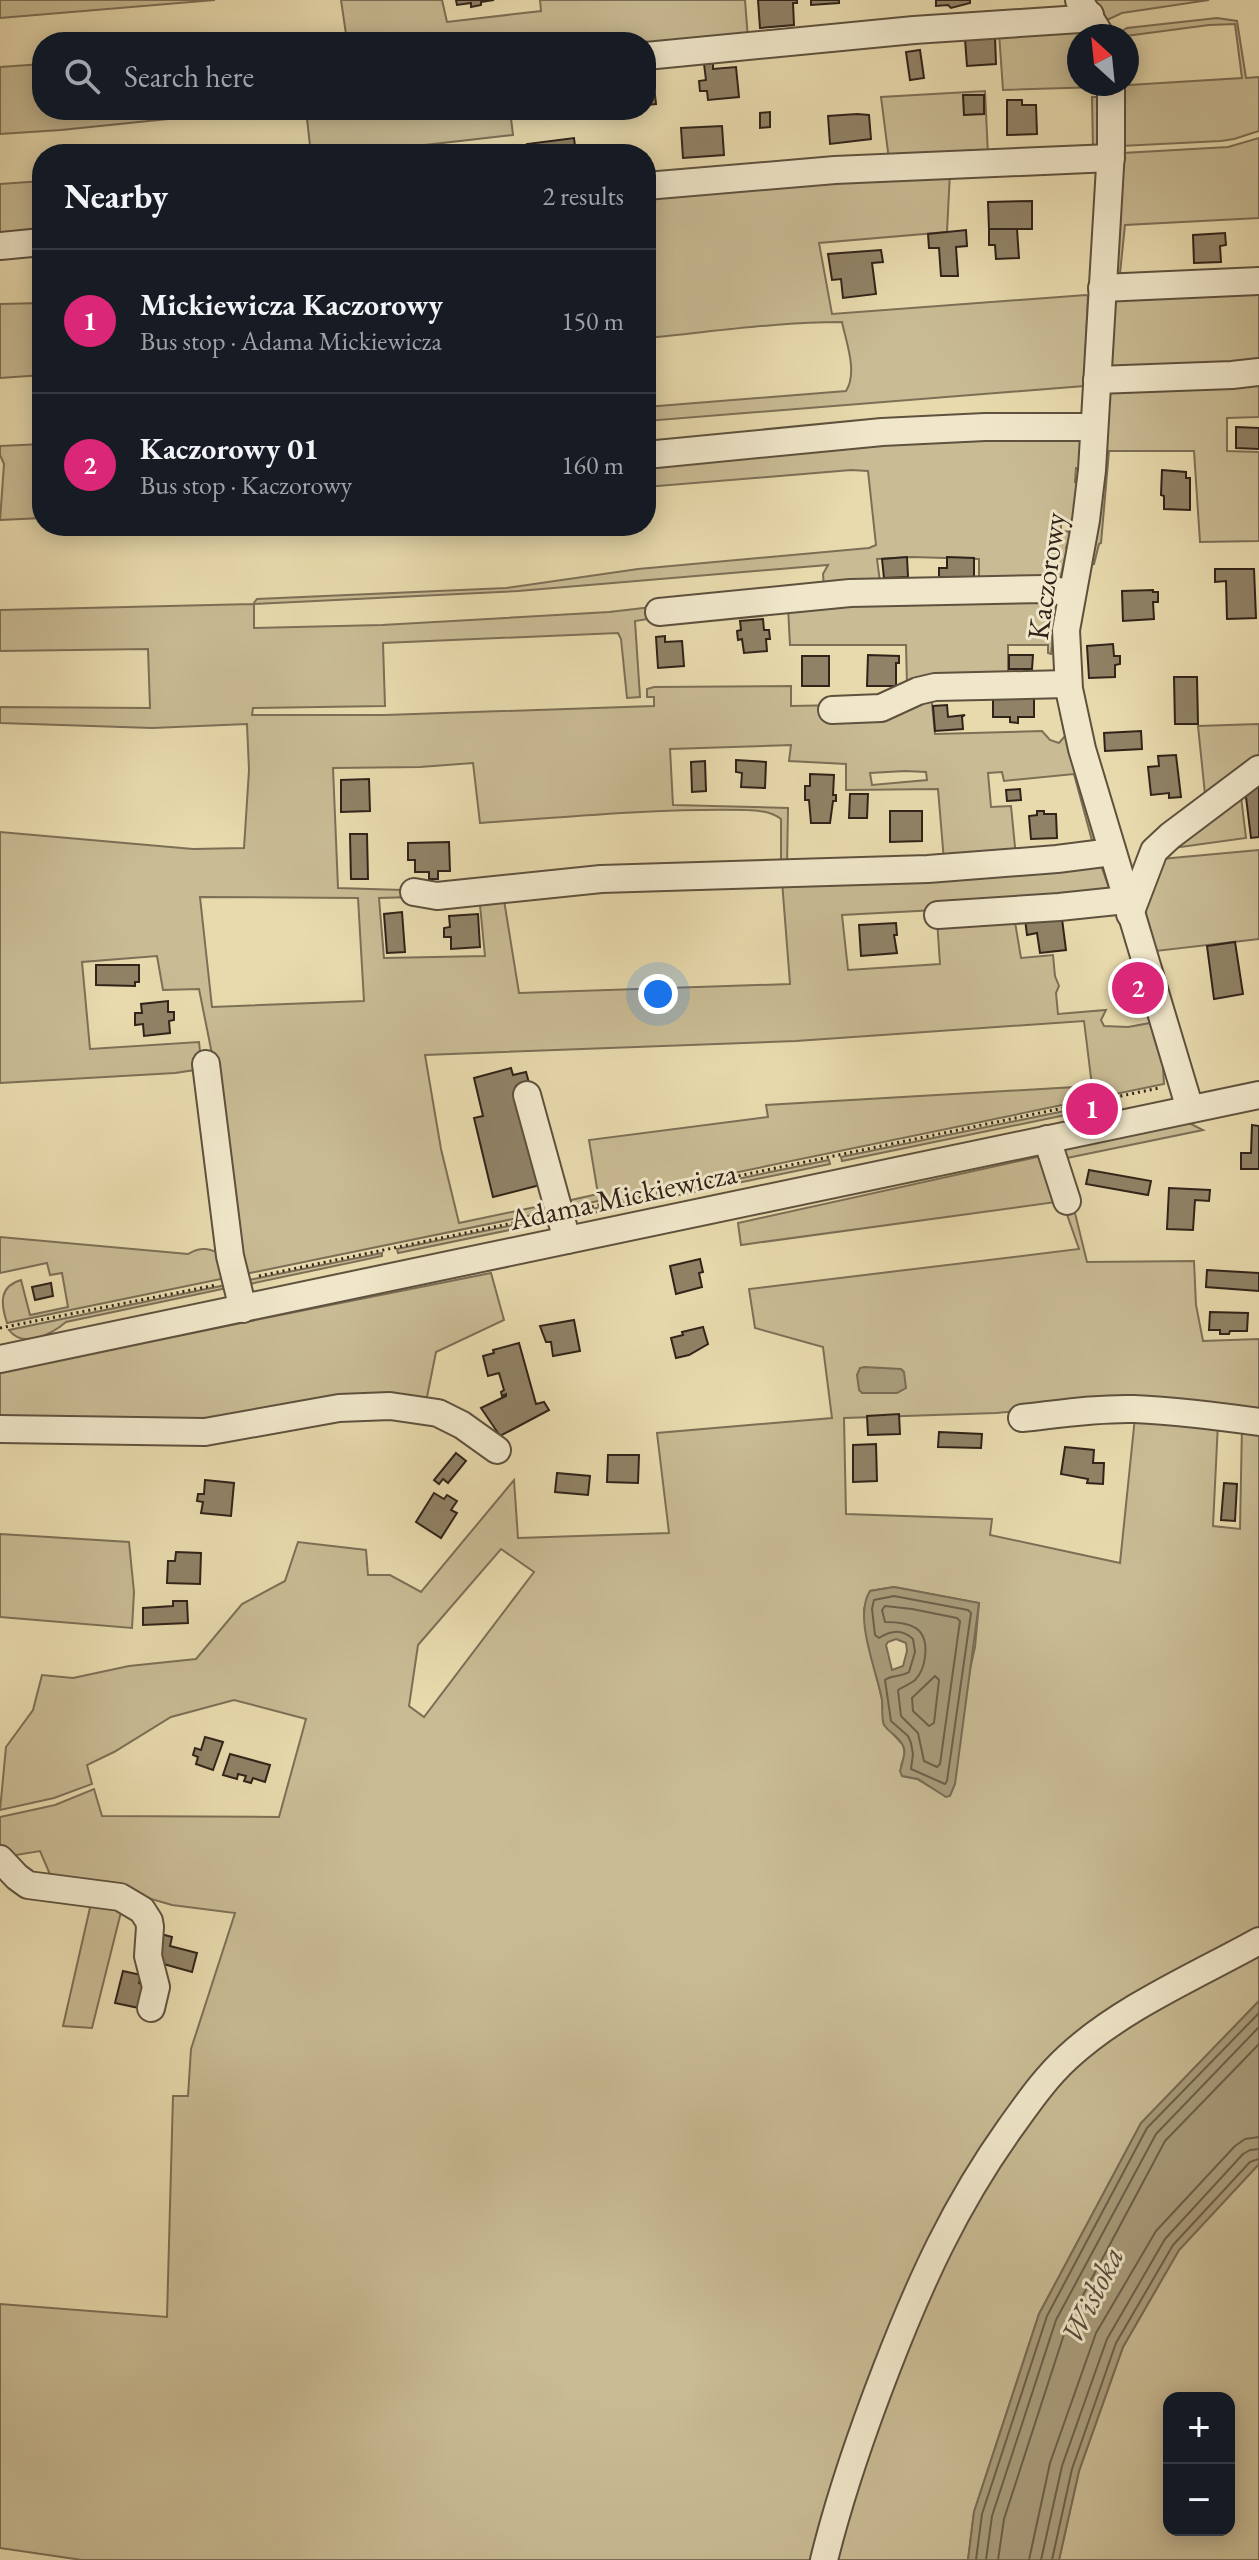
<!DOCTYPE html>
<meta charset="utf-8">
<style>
body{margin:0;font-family:"EB Garamond",serif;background:#20242c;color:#f1f3f6}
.controls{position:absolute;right:24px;bottom:24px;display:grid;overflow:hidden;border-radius:16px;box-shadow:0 4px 20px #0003}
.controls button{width:72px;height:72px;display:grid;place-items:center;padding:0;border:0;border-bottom:2px solid #363941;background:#171b24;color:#f1f3f6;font:40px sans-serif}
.compass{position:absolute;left:1067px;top:24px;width:72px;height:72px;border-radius:50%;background:#171b24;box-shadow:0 4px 20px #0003;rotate:333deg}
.you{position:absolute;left:658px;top:994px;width:28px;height:28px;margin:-20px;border:6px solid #fff;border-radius:50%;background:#1a73e8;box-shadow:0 0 0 12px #1a73e833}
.badge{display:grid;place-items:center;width:52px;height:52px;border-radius:50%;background:#db2777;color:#fff;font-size:26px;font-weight:700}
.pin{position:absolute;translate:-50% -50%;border:4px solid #fff;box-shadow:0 2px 8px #0006}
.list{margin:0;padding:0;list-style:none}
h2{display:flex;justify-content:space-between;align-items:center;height:104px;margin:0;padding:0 32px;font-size:34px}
h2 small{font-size:26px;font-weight:400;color:#9ea1a6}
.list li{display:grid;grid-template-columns:52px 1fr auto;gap:24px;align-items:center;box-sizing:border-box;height:144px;padding:0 32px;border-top:2px solid #363941}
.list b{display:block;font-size:30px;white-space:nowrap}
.list p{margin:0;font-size:26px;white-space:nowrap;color:#9ea1a6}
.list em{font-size:26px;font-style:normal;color:#9ea1a6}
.icon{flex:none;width:44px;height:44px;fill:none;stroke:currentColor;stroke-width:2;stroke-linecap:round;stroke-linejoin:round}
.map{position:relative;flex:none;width:1259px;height:2560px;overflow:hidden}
.search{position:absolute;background:#171b24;box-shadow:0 4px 20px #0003;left:32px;top:32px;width:624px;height:88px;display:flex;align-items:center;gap:20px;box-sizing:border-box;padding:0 28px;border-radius:32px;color:#9ea1a6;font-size:30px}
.panel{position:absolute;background:#171b24;box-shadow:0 4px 20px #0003;left:32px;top:144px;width:624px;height:392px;border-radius:32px}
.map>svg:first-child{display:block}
</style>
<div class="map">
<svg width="1259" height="2560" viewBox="0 0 1259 2560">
<rect width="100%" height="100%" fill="#e8daad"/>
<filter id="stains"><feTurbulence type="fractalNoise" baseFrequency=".0025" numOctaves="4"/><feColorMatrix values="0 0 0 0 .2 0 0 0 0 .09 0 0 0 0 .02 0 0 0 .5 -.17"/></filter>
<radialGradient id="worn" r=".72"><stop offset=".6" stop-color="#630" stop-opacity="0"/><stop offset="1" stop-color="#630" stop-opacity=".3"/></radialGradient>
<!-- green -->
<g fill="#c9bb94" stroke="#7c6f56" stroke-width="2" fill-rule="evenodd">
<polygon points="0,0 215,0 0,18"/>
<polygon points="341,0 442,0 447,22 541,11 540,0 745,0 748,39 646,52 646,42 273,42 346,34"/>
<polygon points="1092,0 1209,0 1122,13 1107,20"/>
<polygon points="1217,18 1237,21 1246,78 1259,77 1259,131 1234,139 1221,141 1121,146 1121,84 1127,84 1127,63 1129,85 1242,78 1235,24 1209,25 1126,36 1116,35 1127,28"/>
<polygon points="1078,24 1087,36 1079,36 1079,84 1098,84 1099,87 1003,90 999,33"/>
<polygon points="42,64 42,110 257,110 61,130 0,134 0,67"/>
<polygon points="985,91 988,155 1093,150 1092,97 1099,97 1099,153 889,160 881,97"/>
<polygon points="306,110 510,110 513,135 373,151 373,154 311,154"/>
<polygon points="1259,138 1259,218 1125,225 1119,283 1114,275 1123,153 1228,147"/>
<path d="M950 172 947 232 819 243 832 314 1086 295 1088 296 1084 386 646 421V407L846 391C858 372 846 342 842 322 776 322 711 332 646 338V189Z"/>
<polygon points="42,181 42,237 0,240 0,184"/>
<polygon points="1259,285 1259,367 1109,374 1112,300"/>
<polygon points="42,303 42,375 0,378 0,304"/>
<polygon points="1259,375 1259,417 1227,418 1227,451 1259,452 1259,541 1200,542 1194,451 1109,451 1101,543 1099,544 1094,564 1088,565 1106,392"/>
<path d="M1082 431 1080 468H1076L1075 482 1079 483 1073 523H1061V531L1072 532 1066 548 1067 549 1059 585 979 584V559L912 557 877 559 880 582 635 621 640 697 627 698 621 639 618 633 383 643 385 706 253 708 252 715H385L654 706V697H647V689L654 687 791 686V706L841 705 931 694 935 734 1042 731 1050 740 1059 743 1065 736 1060 712 1097 847 1094 848 1074 774 1004 781 1002 772 988 773 991 807 1011 806 1016 857 944 861 938 789 846 790V764L789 761 791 745 670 749 673 805 788 808 787 868H781V819C772 812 758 810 746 810 658 808 568 817 480 823L473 763 420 767 333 768 338 888 403 890 413 897 379 898 384 958 485 956 479 895 1099 860 1112 896 1012 906 842 915 848 970 940 964 937 920 1014 916 1021 958 1053 955 1055 976 1059 986 1056 993 1058 1014 1106 1010 1101 1020 1104 1026 1128 1027 1150 1023 1163 1067 1164 1084 564 1208 562 1202 598 1194 589 1140 768 1117 766 1105 1092 1086 1084 1021 796 1041 425 1055 441 1149 459 1223 550 1204 552 1211 7 1323C0 1302 0 1286 21 1280L30 1315 68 1307 62 1273 50 1275 47 1263 0 1273V1237L188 1254C201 1246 211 1248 223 1256L202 1069 175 1073 0 1083V832L193 849 244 848 249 770 247 724 152 728 0 723V707L150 708 148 649 0 651V610L253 604 257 599 506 588 638 569 869 548 876 545 868 471 851 470 646 487V458ZM828 565 823 574 824 587 609 612 382 625 254 628V604L518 591ZM905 771 926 772 927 780 872 785 870 773ZM782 881 790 984 519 993 503 894ZM200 897 358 898 364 1001 212 1007ZM157 956 163 990 199 989 213 1059 201 1060 199 1042 90 1049 82 962Z"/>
<polygon points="42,444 42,518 0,520 4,464 0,455 0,446"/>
<polygon points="1058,597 1051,654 1048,653 1048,645 1008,645 1008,681 907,686 906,645 790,645 788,607"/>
<polygon points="1259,724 1259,763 1206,804 1198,726"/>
<polygon points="1240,788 1246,838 1166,849"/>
<polygon points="1259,850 1259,939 1156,951 1142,898 1161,859"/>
<polygon points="1084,1107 1085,1111 842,1161 841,1157"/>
<polygon points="1185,1121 1203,1130 1062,1159 1061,1147"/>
<polygon points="1046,1155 1063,1201 741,1245 738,1223"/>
<polygon points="829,1160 830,1164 568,1218 567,1214"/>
<path d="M1072 1201 1087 1262 1194 1261 1196 1305 1203 1341 1259 1339V1414L1040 1409 996 1413 844 1418 846 1514 992 1519 990 1535 1120 1563 1135 1417 1218 1423 1213 1526 1240 1529 1242 1425 1259 1427V1935L1121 2011 955 2201 820 2560H82L0 2548V2304L167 2317 173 2096H188L191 2049 235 1913 172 1905 127 1892 52 1879 40 1851 4 1857 0 1851V1817L55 1805 94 1789 102 1816 279 1817 306 1719 234 1700 171 1717 114 1752 87 1765 92 1784 54 1798 0 1810 6 1747 33 1710 42 1675 73 1678 129 1666 196 1659 242 1604 285 1581 298 1542 366 1550 368 1575H390L421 1592 514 1480 518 1538 669 1533 657 1433 832 1418 823 1347 755 1328 749 1289 1079 1249 1063 1203ZM501 1549 534 1572 424 1717 409 1706 418 1645ZM894 1587 979 1603 975 1647 942 1794 917 1779 902 1776 901 1766 905 1754 903 1745 884 1724 882 1699 866 1632 864 1609 870 1591Z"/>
<polygon points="552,1217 553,1221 398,1253 397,1249"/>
<polygon points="382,1253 382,1256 245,1285 244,1281"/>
<polygon points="491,1273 504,1320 436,1352 426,1402 197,1426 0,1422 0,1371"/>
<path d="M226 1285 227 1288 66 1322C52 1334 23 1349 9 1330Z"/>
<polygon points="0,1534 129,1542 134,1592 132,1628 0,1617"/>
<polygon points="92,1899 123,1904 92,2028 63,2026"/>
<polygon points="1259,1946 1259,2001 1141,2123 1039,2314 974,2512 968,2560 830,2560 858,2453 956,2222 1073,2059"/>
<path d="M1259 2164V2560H1059L1079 2471 1123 2347 1179 2250ZM1169 2398H1229V2530H1169Z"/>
</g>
<!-- water -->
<g fill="#a99c7b" stroke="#796c54" stroke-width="2" fill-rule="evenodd">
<polygon points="864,1367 901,1369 904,1372 906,1388 897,1393 862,1393 859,1390 857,1375 860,1368"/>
<path d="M894 1587 979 1603 955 1784 950 1796 946 1797 918 1779 902 1776 900 1771C905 1753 909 1747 893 1734 889 1731 886 1728 884 1725 881 1717 883 1708 882 1700 877 1671 853 1617 870 1591ZM896 1639 906 1643 907 1651 903 1666 892 1670 886 1645 888 1642Z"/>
<polygon points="1259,2001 1259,2164 1179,2250 1123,2347 1079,2471 1059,2560 968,2560 974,2512 1039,2314 1141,2123"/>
</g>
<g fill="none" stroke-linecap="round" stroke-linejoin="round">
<!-- shore -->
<g stroke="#6c604a" stroke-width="2">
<path d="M894 1596 968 1610 971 1613 947 1781 945 1784 911 1769 913 1754 911 1743 908 1736 891 1721 885 1680C890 1675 902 1677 909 1672L915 1652 913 1639C902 1629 892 1630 879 1638L875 1635 872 1609 874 1600Z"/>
<path d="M885 1606 912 1609 957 1618 960 1621 940 1764 937 1767 924 1761 918 1733 901 1716 898 1690C903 1687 910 1684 915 1680 921 1674 924 1665 925 1657 929 1626 909 1622 885 1622L882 1610Z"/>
<polygon points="935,1676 939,1680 934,1723 929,1726 913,1711 912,1698"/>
<polyline points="976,2560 982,2514 1047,2316 1147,2128 1259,2013"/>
<polyline points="986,2560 992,2516 1056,2320 1156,2134 1259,2027"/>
<polyline points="998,2560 1004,2519 1067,2325 1165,2141 1259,2044"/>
<polyline points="1029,2560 1050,2463 1096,2333 1156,2231 1235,2146 1245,2139 1259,2137"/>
<polyline points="1041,2560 1062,2466 1107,2339 1165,2239 1243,2154 1250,2150 1259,2149"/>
<polyline points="1052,2560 1072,2469 1116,2343 1173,2245 1250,2162 1259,2159"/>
</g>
</g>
<!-- building -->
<g fill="#908266" stroke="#302319" stroke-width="2">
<polygon points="456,0 494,0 481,2 481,5 471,7 471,3 457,5"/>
<polygon points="758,0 797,0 797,3 793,3 794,25 760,28"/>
<polygon points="811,0 839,0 839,3 811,5"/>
<polygon points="936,0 970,0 970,3 951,8 948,5 936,6"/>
<polygon points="995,37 996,64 967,66 965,39"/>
<polygon points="920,50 924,78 910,80 906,52"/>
<polygon points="713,63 713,69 736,67 739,97 708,100 707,91 700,91 699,81 706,80 704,64"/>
<polygon points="653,77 656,104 646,105 646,78"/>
<polygon points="963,95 984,95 984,114 964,115"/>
<polygon points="1007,100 1022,100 1022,105 1036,105 1037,134 1007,135"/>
<polygon points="770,112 770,127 760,128 760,113"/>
<polygon points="857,114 869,115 871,139 830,144 828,116"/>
<polygon points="722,126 724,155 683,158 681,128"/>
<polygon points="574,138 576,154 529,154 527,144"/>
<polygon points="1032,201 1032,229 989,229 988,202"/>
<polygon points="989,229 1017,229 1019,258 996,259 995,245 989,245"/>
<polygon points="966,230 967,246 956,247 958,276 941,276 939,248 929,248 928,234"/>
<polygon points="1225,233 1226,245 1220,246 1221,262 1194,263 1193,235"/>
<polygon points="881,250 883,262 872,263 876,294 843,298 841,279 832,280 828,254"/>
<polygon points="1236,427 1259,428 1259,449 1236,448"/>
<polygon points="1162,470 1186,472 1186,478 1190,478 1190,510 1164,509 1164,496 1161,495"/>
<polygon points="907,557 908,577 884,578 882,559"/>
<polygon points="947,557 974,558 974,580 939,577 939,568 947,568"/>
<polygon points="1215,569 1254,569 1256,618 1227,619 1226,581 1215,582"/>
<polygon points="1153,590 1153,592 1158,592 1158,602 1153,602 1154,619 1123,621 1122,591"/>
<polygon points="763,619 764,630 769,630 770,639 766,639 767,651 744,653 742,639 738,640 737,631 741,630 740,621"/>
<polygon points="665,636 665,642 682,641 684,666 658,668 656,637"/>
<polygon points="1113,644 1114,656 1120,656 1120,664 1115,665 1115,677 1089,678 1087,646"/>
<polygon points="868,655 899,656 899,663 896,663 896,686 867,686"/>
<polygon points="1009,655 1033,655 1032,669 1009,669"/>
<rect x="802" y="656" width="27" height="30"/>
<polygon points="1174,677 1197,677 1198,724 1175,724"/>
<polygon points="993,697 1034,697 1034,717 1018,717 1018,723 1010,722 1010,717 993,717"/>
<polygon points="947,705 948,717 965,715 962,717 963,729 935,731 933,706"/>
<polygon points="1141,731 1142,749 1105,751 1104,733"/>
<polygon points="1176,755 1181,797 1169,798 1169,793 1151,795 1148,767 1159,766 1158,756"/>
<polygon points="736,760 766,762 765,788 741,787 742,773 736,772"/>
<polygon points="705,761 706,791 692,792 691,762"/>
<polygon points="810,774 834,775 833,795 836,795 836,801 833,801 830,823 811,823 809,800 805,800 805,786 810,786"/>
<polygon points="369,779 370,811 341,812 341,780"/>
<polygon points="1259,787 1259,837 1251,838 1245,789"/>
<polygon points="1020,789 1021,800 1007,801 1006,790"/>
<polygon points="850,794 868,794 867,818 849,818"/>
<polygon points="890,811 922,811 922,841 890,842"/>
<polygon points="1037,811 1044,811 1044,814 1056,814 1057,838 1031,839 1029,816 1037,815"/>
<polygon points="350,834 367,834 368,879 351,879"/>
<polygon points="449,842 450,871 438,871 438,879 429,879 429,872 415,872 415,860 408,860 408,843"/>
<polygon points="1061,911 1066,950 1040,953 1037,933 1027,935 1025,919"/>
<polygon points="402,912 405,952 387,953 384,914"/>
<polygon points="478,914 480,947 451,949 451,937 444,937 444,928 450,927 449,916"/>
<polygon points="896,923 897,935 894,935 897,953 861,956 859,925"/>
<polygon points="1235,942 1243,994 1214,999 1207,946"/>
<polygon points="96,965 139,965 139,982 135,982 135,986 96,985"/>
<polygon points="168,1001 168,1012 174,1012 174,1020 169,1021 170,1033 144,1036 143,1024 135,1025 135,1013 142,1013 141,1004"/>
<polygon points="511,1068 513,1075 526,1072 529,1083 516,1086 540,1185 493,1197 474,1118 483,1116 474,1078"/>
<polygon points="1252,1125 1259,1126 1259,1169 1241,1169 1241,1153 1251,1153"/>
<polygon points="1089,1170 1151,1181 1148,1195 1086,1184"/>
<polygon points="1169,1188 1210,1190 1209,1201 1195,1200 1193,1230 1167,1229"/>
<polygon points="700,1259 703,1272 699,1273 702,1287 676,1294 670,1266"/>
<polygon points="1207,1270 1259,1273 1259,1291 1206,1287"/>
<polygon points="51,1283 53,1296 35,1300 32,1287"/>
<polygon points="1210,1312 1248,1313 1247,1331 1230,1331 1229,1334 1220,1334 1220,1330 1209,1330"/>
<polygon points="574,1320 580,1351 553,1356 551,1342 546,1342 540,1326"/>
<polygon points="703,1327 708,1344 689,1355 676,1358 671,1338 683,1335 682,1332"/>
<polygon points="519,1343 536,1404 544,1402 549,1410 500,1436 481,1408 506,1396 506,1394 502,1396 501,1392 504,1390 499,1373 488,1376 483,1356 494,1353 493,1350"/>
<polygon points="899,1414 900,1434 868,1435 867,1416"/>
<polygon points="939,1432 982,1434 981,1448 938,1447"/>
<polygon points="876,1444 877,1481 853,1482 853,1445"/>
<polygon points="1065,1447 1094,1450 1093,1463 1104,1463 1103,1484 1087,1483 1088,1479 1061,1474"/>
<polygon points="456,1453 466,1461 448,1483 443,1479 439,1484 434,1480"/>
<polygon points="608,1455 639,1455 638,1483 607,1482"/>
<polygon points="557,1473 590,1476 588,1495 555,1492"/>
<polygon points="205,1480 234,1483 231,1516 201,1513 203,1502 197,1501 198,1494 204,1494"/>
<polygon points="1224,1483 1237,1484 1235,1521 1221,1520"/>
<polygon points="434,1493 444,1499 447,1495 457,1501 451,1510 457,1513 441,1538 416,1522"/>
<polygon points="176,1552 201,1553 200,1584 167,1583 168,1561 175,1561"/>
<polygon points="173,1601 187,1601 188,1623 143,1625 143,1608 173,1606"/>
<polygon points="205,1737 223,1742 213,1770 196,1764 198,1757 193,1755 195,1748 201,1750"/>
<polygon points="230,1754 270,1765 265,1782 253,1778 251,1783 244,1781 246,1776 238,1774 237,1779 223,1775"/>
<polygon points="161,1934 172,1937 170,1946 197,1953 192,1972 153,1961"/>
<polygon points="123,1971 141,1975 139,1983 145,1985 139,2008 115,2003"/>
</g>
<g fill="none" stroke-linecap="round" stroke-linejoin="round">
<!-- minor casing -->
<g stroke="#5e513e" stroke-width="30">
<g id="minor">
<polyline points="1079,0 1101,36"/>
<polyline points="646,56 914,30 1080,19 1090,15"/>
<polyline points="1111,84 1111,150 1092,470 1086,520 1066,630 1069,689 1082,749 1190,1109"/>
<polyline points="646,186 835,170 1111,158"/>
<polyline points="0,246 42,242"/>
<polyline points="1102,288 1259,281"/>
<polyline points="1097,380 1232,375 1259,372"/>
<polyline points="646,455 882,432 985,427 1094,427"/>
<polyline points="659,612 850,593 1046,589 1071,593"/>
<polyline points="832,710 881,708 918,691 935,687 1068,684"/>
<polyline points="414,892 437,896 601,879 928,869 1057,859 1112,852"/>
<polyline points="1130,914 1154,851 1170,836 1259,769"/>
<polyline points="938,915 1059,907 1126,900"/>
<polyline points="206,1064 230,1256 243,1309"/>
<polyline points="527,1095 567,1240"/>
<polyline points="1047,1139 1067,1201"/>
<polyline points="0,1359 1259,1095"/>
<path d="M1022 1418C1059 1414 1097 1408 1134 1409 1176 1411 1218 1416 1259 1422"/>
<polyline points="0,1429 205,1432 339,1408 390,1406 438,1413 462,1425 497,1450"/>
<polyline points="0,1859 17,1877 28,1885 120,1897 142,1910 149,1921 150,1927 148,1956 156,1987 151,2008"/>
<path d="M824 2560C840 2495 862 2432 886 2370 920 2282 955 2205 1010 2128 1028 2103 1045 2078 1068 2057 1121 2008 1196 1976 1259 1941"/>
</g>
</g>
<!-- path -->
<g stroke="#302319" stroke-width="3" stroke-dasharray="2 4" stroke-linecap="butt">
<polyline points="580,1209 1159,1088"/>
<polyline points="259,1276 537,1218"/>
<polyline points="0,1328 216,1285"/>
</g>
<!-- minor -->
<use href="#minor" stroke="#f0e7ca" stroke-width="26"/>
</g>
<g text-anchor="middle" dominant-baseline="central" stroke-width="6" stroke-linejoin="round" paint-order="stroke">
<!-- street labels -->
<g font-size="30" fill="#302319" stroke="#f0e7ca">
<text transform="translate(1046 576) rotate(-82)">Kaczorowy</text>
<text transform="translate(623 1196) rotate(-12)">Adama Mickiewicza</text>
</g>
<!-- water labels -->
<g font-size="32" font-style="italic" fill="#5a4d3b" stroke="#f0e7ca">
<text transform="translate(1092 2295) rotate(-64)">Wisłoka</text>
</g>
</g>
<rect width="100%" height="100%" filter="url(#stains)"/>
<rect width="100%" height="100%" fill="url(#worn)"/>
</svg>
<div class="controls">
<button>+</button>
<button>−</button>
</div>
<svg class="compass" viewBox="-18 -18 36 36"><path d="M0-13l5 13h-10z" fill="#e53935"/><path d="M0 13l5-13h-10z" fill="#9ea1a6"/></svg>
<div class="you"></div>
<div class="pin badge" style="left:1092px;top:1109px">1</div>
<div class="pin badge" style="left:1138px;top:988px">2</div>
<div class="search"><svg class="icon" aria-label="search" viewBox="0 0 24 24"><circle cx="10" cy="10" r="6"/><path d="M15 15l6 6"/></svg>Search here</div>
<section class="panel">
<h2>Nearby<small>2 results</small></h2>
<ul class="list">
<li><span class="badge">1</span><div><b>Mickiewicza Kaczorowy</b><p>Bus stop · Adama Mickiewicza</p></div><em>150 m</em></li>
<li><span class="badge">2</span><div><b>Kaczorowy 01</b><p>Bus stop · Kaczorowy</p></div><em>160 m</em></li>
</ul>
</section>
</div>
